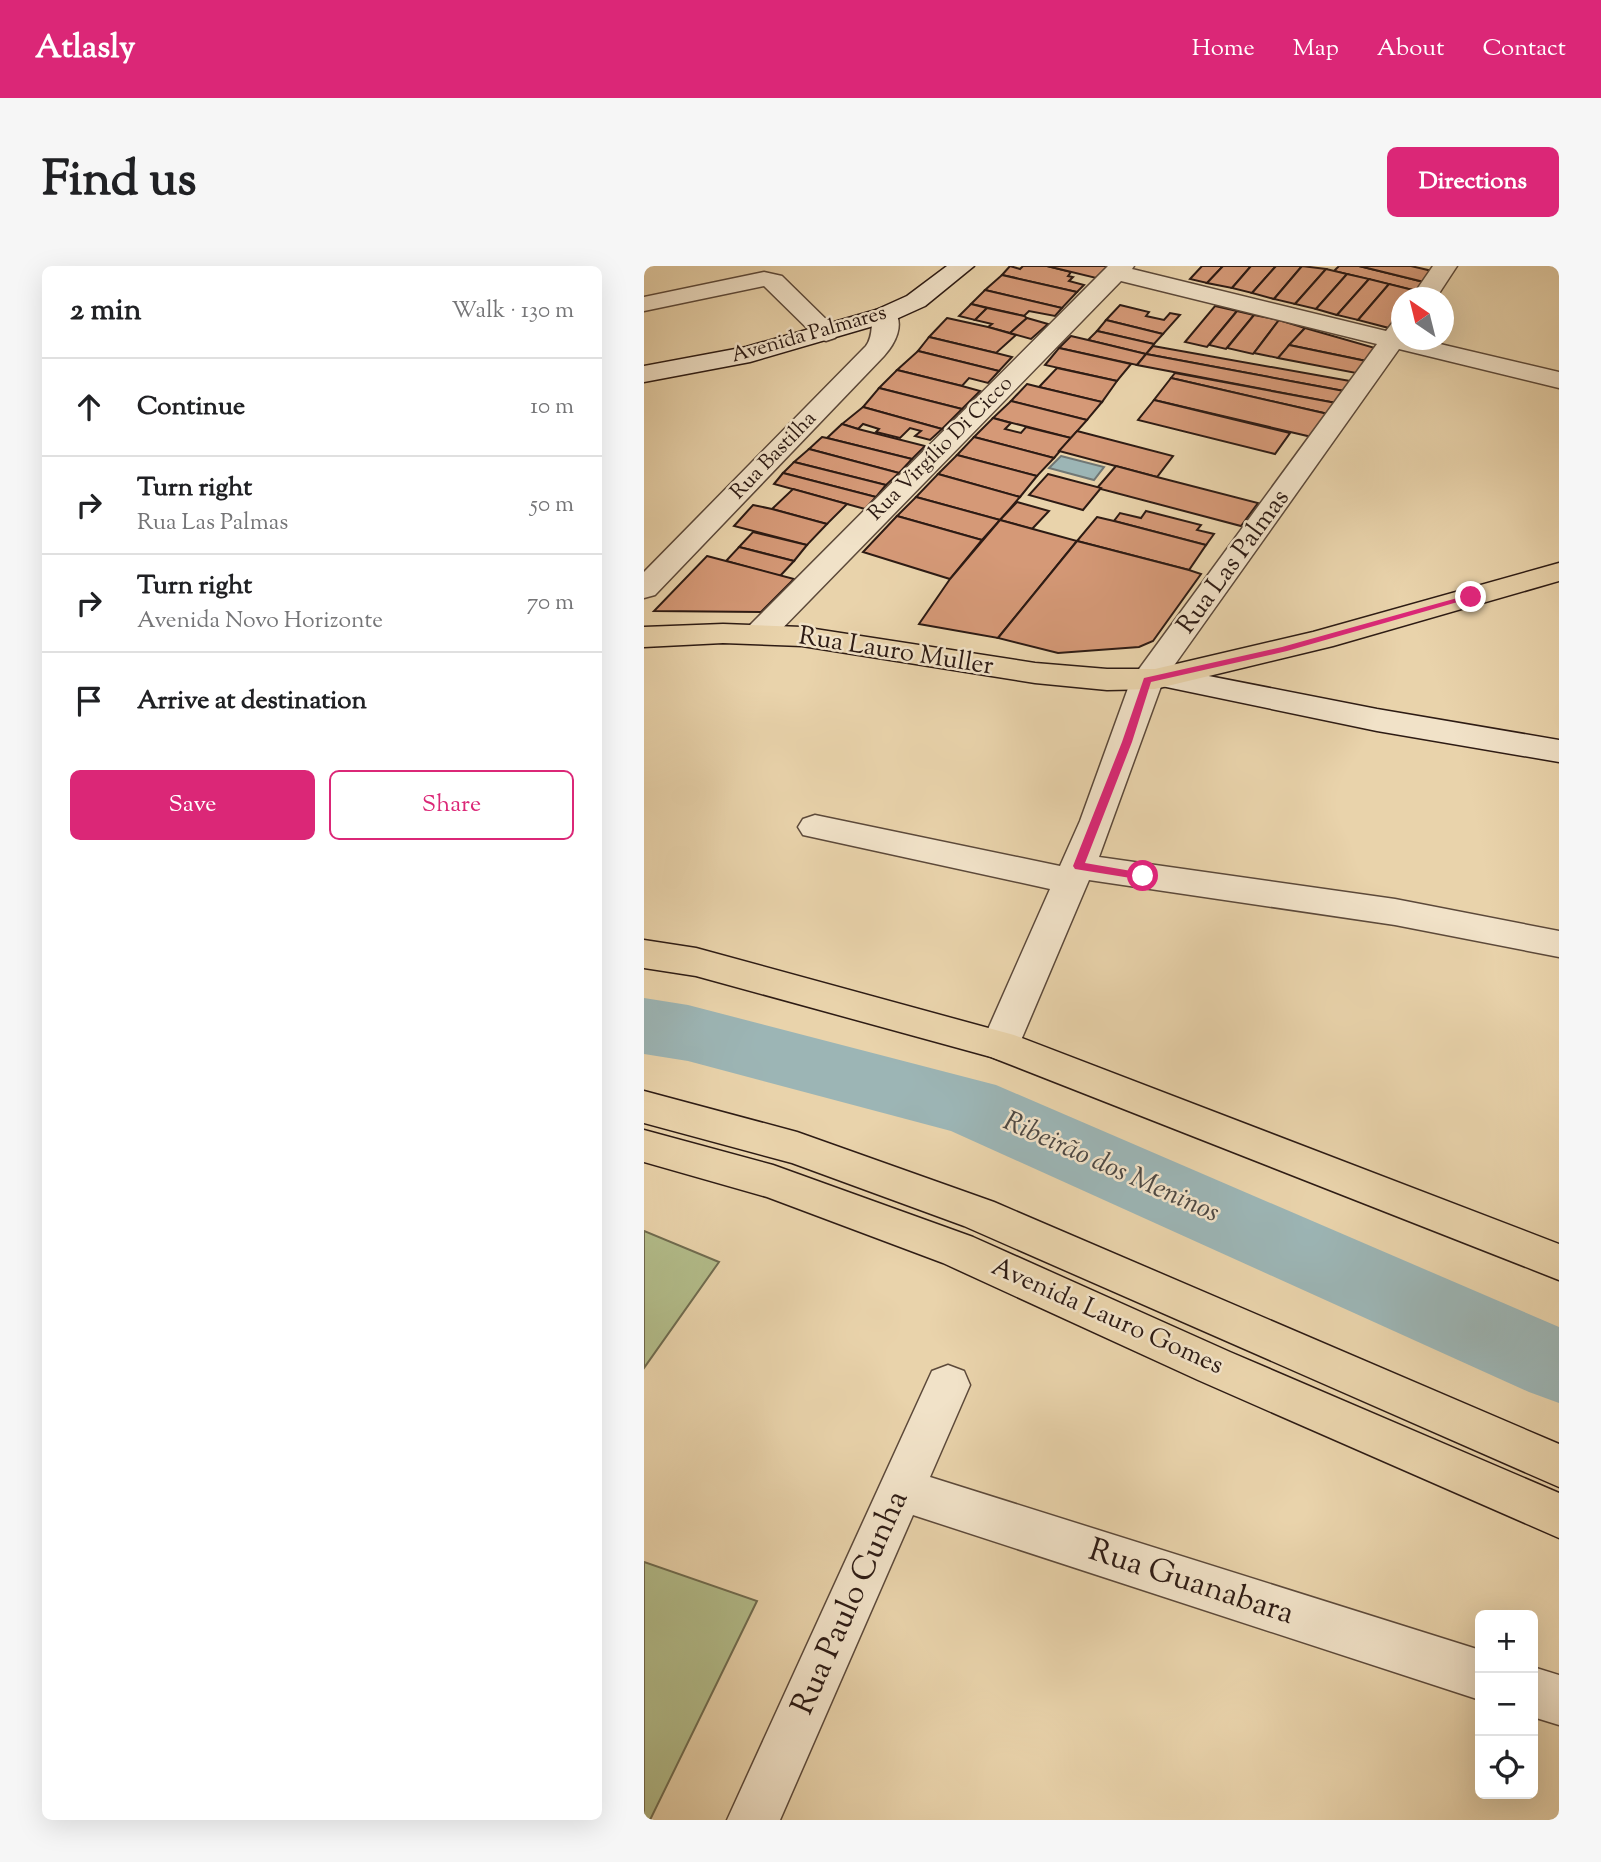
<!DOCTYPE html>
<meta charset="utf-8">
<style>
body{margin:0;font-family:"Sorts Mill Goudy",serif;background:#f6f6f6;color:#202124}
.controls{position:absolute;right:21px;bottom:21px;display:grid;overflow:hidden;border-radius:10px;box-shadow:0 7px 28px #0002}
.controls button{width:63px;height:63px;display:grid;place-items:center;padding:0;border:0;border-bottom:2px solid #e0e0e0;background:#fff;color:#202124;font:35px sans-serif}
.compass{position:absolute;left:747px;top:21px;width:63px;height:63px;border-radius:50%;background:#fff;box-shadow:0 7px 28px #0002;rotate:325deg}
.stop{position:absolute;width:21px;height:21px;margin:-16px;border:5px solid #db2777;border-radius:50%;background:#fff}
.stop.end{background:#db2777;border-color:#fff;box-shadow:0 2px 7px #0008}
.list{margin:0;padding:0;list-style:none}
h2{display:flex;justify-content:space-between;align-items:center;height:91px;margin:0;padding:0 28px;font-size:30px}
h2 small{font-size:23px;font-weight:400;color:#757577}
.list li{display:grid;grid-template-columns:46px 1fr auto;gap:21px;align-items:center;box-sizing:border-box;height:98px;padding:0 28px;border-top:2px solid #e0e0e0}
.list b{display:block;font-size:26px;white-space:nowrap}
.list p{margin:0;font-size:23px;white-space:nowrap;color:#757577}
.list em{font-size:23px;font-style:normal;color:#757577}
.actions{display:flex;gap:14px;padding:21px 28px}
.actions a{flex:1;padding:16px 0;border:2px solid #db2777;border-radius:10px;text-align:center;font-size:24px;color:#db2777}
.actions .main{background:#db2777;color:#fff}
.icon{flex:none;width:38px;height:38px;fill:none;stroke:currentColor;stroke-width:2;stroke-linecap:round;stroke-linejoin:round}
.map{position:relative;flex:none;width:915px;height:1554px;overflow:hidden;border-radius:10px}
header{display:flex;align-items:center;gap:42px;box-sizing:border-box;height:98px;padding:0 35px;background:#db2777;color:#fff}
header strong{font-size:33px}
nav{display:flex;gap:38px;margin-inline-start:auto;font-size:24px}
.intro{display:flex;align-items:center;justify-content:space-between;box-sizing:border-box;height:168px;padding:0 42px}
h1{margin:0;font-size:49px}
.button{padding:18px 32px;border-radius:10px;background:#db2777;color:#fff;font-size:24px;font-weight:700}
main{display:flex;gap:42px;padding:0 42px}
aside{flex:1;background:#fff;border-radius:10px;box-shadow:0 7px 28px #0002}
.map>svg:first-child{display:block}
</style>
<header>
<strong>Atlasly</strong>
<nav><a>Home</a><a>Map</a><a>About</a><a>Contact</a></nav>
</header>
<div class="intro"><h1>Find us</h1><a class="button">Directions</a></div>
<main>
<aside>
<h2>2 min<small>Walk · 130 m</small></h2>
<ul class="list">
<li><svg class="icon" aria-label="ahead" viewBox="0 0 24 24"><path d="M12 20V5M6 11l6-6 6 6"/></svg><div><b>Continue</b></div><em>10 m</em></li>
<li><svg class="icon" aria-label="right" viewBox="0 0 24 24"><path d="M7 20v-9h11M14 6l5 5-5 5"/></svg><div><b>Turn right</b><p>Rua Las Palmas</p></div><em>50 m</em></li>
<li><svg class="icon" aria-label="right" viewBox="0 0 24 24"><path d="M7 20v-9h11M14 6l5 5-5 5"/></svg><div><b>Turn right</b><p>Avenida Novo Horizonte</p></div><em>70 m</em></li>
<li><svg class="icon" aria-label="arrive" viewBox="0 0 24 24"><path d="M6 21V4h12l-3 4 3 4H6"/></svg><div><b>Arrive at destination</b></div></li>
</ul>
<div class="actions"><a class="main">Save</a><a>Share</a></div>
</aside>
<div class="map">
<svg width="915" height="1554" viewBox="0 0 915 1554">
<rect width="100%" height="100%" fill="#e9d3ab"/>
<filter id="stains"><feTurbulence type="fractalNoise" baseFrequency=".00286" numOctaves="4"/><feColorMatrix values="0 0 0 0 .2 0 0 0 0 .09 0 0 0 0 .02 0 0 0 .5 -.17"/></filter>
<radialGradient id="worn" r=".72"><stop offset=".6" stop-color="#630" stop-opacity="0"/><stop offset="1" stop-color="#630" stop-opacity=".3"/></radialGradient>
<!-- green -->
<g fill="#b3bd8b" stroke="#706c50" stroke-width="2">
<polygon points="0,965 75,996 0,1102"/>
<polygon points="0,1296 113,1335 6,1554 0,1554"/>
</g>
<!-- water -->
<polygon fill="#9cb5b5" stroke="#707775" stroke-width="2" points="417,190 460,201 450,214 405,202"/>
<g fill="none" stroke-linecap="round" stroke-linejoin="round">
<!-- river -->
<polygon fill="#9cb5b5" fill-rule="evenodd" points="0,732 44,739 352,819 915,1061 915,1137 885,1126 307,865 44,795 0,788"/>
</g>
<!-- building -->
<g fill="#d59977" stroke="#2d1b14" stroke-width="2">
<polygon points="366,0 376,3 379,0 403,0 427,6 424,10 429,11 425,15 440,19 433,26 358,9"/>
<polygon points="403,0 464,0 452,12"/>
<polygon points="558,0 579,0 563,17 546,13"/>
<polygon points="579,0 607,0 588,22 563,17"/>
<polygon points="607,0 632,0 608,27 588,22"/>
<polygon points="632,0 658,0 630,33 608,27"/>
<polygon points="658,0 682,3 651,38 630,33"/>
<polygon points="695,0 715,0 780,16 773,25 690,5"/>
<polygon points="715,0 767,0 788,5 780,16"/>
<polygon points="682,3 703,8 672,43 651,38"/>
<polygon points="703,8 725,13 693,49 672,43"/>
<polygon points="358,9 433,26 418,42 341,24"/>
<polygon points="725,13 745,18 714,54 693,49"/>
<polygon points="745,18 773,25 768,32 758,32 758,45 745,62 714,54"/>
<polygon points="341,24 418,42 411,50 385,45 380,50 327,38"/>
<polygon points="327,38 343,42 331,54 315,50"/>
<polygon points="476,39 505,46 502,50 520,54 526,47 536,49 519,68 462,54"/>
<polygon points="571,40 593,45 563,81 541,76"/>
<polygon points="343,42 380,50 383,52 366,67 344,61 348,58 331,54"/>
<polygon points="593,45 610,49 582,83 565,79"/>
<polygon points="610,49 635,54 609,88 583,82"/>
<polygon points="303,52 344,61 372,69 352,87 285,71"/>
<polygon points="383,52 404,58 387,73 366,67"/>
<polygon points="462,54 519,68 510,78 453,65"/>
<polygon points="635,54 661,62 634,92 610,87"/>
<polygon points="661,62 731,82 722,95 645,79"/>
<polygon points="453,65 510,78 502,88 444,74"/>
<polygon points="427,70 444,74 502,88 493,99 415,82"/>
<polygon points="285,71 352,87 368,91 355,105 274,85"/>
<polygon points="645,79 722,95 712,107 634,92"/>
<polygon points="509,80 706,115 700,125 502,88"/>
<polygon points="415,82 487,98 473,115 401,99"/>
<polygon points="274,85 355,105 344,117 325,112 318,120 253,104"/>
<polygon points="502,88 700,125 692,137 493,99"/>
<polygon points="413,102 473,115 458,136 395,121"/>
<polygon points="253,104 318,120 336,125 318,143 235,122"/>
<polygon points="531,107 692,137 684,148 527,112"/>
<polygon points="527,112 684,148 668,171 510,134"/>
<polygon points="383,118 395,121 458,136 443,154 367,135"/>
<polygon points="235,122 318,143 298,163 219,141"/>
<polygon points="510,134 646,167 631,188 494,154"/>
<polygon points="367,135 443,154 427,172 349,152"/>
<polygon points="219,141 298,163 286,174 271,170 277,165 266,162 256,172 232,166 235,163 219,158 214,163 198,158"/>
<polygon points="349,152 367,157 361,163 377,167 382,161 427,172 410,192 330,171"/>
<polygon points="198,158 214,163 281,180 268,193 183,172"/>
<polygon points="433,165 529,190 513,211 415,185"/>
<polygon points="178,171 183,172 268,193 255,207 165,183"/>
<polygon points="330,171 410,192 393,210 313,189"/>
<polygon points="165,183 255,207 242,219 150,196"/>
<polygon points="313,189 393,210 376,231 294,208"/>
<polygon points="150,196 242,219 232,231 139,207"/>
<polygon points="472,200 513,211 614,237 597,260 453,222"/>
<polygon points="139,207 232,231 221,243 130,218"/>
<polygon points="294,208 376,231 356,254 272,231"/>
<polygon points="404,208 457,222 439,244 385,229"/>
<polygon points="149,223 203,238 183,258 128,243"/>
<polygon points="272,231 356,254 338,274 253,250"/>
<polygon points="373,236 405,245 388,263 356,254"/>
<polygon points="109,239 128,243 183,258 163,279 90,260"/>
<polygon points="502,245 557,259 553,264 570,268 562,279 470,255 476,247 497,252"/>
<polygon points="253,250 338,274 306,313 219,286"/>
<polygon points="453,251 470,255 562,279 545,304 433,275"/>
<polygon points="356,254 433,275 354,372 275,358 306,313"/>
<polygon points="109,266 163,279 150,295 95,281"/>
<polygon points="433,275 545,304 557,308 509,375 495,381 414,387 354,372"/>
<polygon points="95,281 150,295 136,310 82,295"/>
<polygon points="63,290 82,295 150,313 117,346 10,345"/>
</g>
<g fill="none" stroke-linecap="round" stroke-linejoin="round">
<!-- street casing -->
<g stroke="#5c493a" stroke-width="3">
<g id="street">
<polygon points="464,0 490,0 488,3 742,65 749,56 758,54 758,74 779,74 915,106 915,122 755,83 519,415 455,591 751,633 915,665 915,691 751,659 445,614 375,779 370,789 356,794 342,789 337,779 406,623 159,569 154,561 159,553 171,549 416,600 436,555 487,414 733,78 477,15 127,374 116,377 105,374 100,367 105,360"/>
<polygon points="789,0 813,0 792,32 767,32"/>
<polygon points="120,6 138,10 191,62 195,67 191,72 182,75 173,72 120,20 0,45 0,31"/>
<path d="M241 41 250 44C261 59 251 78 240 90L11 329 0 332V306L222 80C231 68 225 54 232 44Z"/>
<polygon points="304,1099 320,1105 326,1119 286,1211 836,1384 836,1434 269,1249 136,1554 83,1554 288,1105"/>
<polygon points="889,1401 915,1409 915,1459 889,1451"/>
</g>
</g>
<!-- secondary casing -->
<g stroke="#2d1b14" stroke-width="3">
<g id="secondary">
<polygon points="303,0 330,0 281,40 250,54 106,96 0,116 0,100 102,81 232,44 263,30"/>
<polygon points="519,401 733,443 915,474 915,496 733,465 508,418 503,411 508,404"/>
</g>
</g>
<!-- primary casing -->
<g stroke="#2d1b14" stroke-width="3">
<g id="primary">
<polygon points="915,297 915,315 689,380 511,423 463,424 391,417 158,380 79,377 0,381 0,361 79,358 158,361 391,397 463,403 511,403 669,366"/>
<polygon points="0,674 52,682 370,769 915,978 915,1014 347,791 52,710 0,702"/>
<polygon points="0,825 153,866 350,936 915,1178 915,1221 320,960 148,897 0,857"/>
<polygon points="0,864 129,899 329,971 586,1086 915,1227 915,1272 554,1114 299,997 123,931 0,896"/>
</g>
</g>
<!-- street -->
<use href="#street" fill="#f1e2c8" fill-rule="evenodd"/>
<!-- secondary -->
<use href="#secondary" fill="#f1e2c8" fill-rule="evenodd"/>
<!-- primary -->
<use href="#primary" fill="#e9d3ab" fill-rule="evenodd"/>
</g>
<!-- route -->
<polygon fill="#db2777" points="824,329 831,331 643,385 507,416 488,476 441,597 499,607 505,610 499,614 431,603 429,600 478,476 500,412 638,381"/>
<g text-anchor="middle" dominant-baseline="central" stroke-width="5" stroke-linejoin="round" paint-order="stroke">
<!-- far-street labels -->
<g font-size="21" fill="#2d1b14" stroke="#f1e2c8">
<text transform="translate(165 69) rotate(-16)">Avenida Palmares</text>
<text transform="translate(297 183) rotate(-45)">Rua Virgílio Di Cicco</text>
<text transform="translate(130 190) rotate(-46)">Rua Bastilha</text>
</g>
<!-- street labels -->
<g font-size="26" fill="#2d1b14" stroke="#f1e2c8">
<text transform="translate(590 296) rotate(-54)">Rua Las Palmas</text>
<text transform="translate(252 386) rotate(9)">Rua Lauro Muller</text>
<text transform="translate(463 1051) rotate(24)">Avenida Lauro Gomes</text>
</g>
<!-- water labels -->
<g font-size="28" font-style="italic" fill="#4e4944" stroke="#f1e2c8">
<text transform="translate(467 902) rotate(24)">Ribeirão dos Meninos</text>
</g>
<!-- near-street labels -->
<g font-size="32" fill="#2d1b14" stroke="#f1e2c8">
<text transform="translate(547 1317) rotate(18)">Rua Guanabara</text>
<text transform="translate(207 1337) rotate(-66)">Rua Paulo Cunha</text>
</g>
</g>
<rect width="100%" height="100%" filter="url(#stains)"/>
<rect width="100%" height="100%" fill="url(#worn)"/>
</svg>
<div class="controls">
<button>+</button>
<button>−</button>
<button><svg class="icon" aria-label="locate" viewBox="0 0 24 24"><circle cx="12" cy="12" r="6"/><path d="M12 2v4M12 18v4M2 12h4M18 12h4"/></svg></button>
</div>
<svg class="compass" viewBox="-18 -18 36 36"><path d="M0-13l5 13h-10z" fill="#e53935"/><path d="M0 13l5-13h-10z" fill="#757577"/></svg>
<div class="stop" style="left:499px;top:610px"></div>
<div class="stop end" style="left:827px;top:331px"></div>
</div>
</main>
